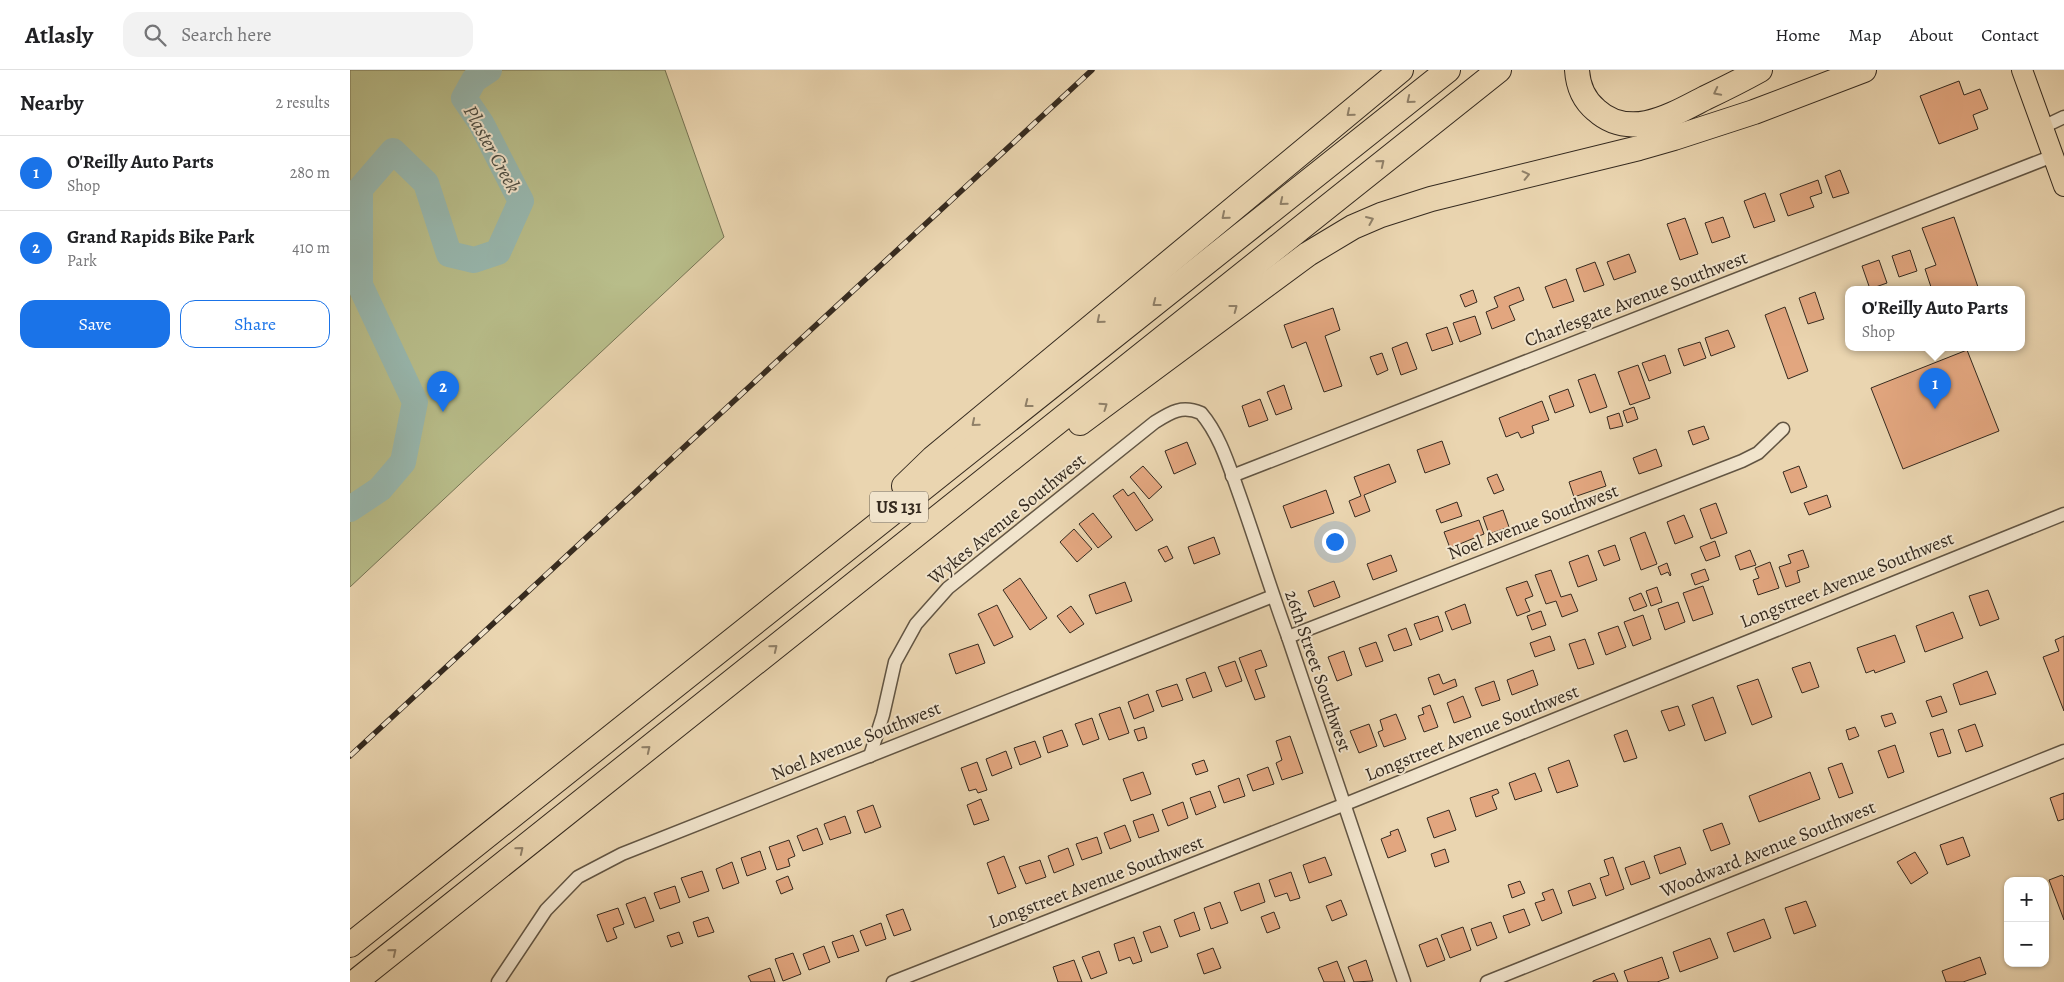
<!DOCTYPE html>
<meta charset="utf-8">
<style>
body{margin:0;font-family:Alegreya,serif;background:#f2f2f2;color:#202124}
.controls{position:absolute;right:15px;bottom:15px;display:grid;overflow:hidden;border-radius:10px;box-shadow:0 1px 4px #0004}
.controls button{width:45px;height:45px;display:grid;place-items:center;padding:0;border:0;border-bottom:1px solid #e0e0e0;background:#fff;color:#202124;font:25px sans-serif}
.you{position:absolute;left:984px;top:471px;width:18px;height:18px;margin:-12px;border:4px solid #fff;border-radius:50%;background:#1a73e8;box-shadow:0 0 0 8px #1a73e833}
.badge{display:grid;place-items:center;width:32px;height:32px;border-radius:50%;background:#1a73e8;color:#fff;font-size:16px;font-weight:700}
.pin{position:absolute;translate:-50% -41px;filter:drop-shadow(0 1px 2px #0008)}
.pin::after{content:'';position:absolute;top:26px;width:18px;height:15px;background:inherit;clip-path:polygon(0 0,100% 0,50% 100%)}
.popup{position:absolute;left:1495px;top:216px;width:180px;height:65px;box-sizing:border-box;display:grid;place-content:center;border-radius:10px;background:#fff;filter:drop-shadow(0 1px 4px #0005);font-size:16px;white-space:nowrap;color:#757577}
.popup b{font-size:19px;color:#202124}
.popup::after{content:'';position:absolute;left:50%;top:100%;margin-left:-10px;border:10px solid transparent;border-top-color:#fff}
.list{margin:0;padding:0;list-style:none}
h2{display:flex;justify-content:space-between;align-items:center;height:65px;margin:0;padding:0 20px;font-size:21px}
h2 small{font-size:16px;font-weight:400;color:#757577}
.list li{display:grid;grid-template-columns:32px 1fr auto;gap:15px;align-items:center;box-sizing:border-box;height:75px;padding:0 20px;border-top:1px solid #e0e0e0}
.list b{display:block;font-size:19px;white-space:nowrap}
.list p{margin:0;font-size:16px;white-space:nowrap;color:#757577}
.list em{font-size:16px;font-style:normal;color:#757577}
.actions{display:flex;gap:10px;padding:15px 20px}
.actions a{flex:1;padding:11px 0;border:1px solid #1a73e8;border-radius:15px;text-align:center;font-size:18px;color:#1a73e8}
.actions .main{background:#1a73e8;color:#fff}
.icon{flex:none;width:28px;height:28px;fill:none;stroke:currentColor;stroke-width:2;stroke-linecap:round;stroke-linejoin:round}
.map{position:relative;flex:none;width:1714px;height:912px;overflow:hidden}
header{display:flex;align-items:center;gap:30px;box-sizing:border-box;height:70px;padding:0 25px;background:#fff;border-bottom:1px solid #e0e0e0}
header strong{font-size:24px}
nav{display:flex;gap:28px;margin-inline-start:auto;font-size:18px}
.search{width:350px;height:45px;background:#f2f2f2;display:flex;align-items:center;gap:12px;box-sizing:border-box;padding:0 18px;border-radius:15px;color:#757577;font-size:19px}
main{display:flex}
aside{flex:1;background:#fff}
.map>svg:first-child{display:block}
</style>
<header>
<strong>Atlasly</strong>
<div class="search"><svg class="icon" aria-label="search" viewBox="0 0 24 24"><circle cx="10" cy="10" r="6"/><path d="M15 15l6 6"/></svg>Search here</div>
<nav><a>Home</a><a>Map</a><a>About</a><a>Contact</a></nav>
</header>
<main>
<aside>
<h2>Nearby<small>2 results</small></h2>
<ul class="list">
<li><span class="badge">1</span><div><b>O'Reilly Auto Parts</b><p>Shop</p></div><em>280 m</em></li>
<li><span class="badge">2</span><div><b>Grand Rapids Bike Park</b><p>Park</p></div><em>410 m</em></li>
</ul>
<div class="actions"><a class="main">Save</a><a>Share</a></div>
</aside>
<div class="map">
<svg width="1714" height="912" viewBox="0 0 1714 912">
<rect width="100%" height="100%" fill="#ead5b0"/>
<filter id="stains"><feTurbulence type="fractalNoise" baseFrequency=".004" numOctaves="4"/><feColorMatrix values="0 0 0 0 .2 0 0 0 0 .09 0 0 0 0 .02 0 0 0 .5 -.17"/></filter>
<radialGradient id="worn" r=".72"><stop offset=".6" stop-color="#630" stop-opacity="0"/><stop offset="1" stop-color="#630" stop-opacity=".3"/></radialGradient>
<!-- green -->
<polygon fill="#b8bd8a" stroke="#767454" points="0,0 315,0 374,167 0,517"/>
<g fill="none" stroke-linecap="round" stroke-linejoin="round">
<!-- river -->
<polyline stroke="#98b8af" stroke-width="26" points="0,439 30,419 53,392 65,332 10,215 10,119 43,81 76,113 99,184 124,190 148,182 171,131 131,53 114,28 124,10 139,0"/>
</g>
<!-- building -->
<g fill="#e2a67f" stroke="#352a1f">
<polygon points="1609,11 1614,25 1630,19 1638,39 1623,45 1628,59 1589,74 1570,26"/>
<polygon points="1490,100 1499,123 1483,128 1475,106"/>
<polygon points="1468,110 1472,123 1460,127 1464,137 1438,146 1430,124"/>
<polygon points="1415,123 1425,151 1404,158 1394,131"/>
<polygon points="1373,147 1380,167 1362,173 1355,153"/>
<polygon points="1604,147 1629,220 1582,220 1575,199 1586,195 1572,158"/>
<polygon points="1335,148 1348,184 1330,190 1317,154"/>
<polygon points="1560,180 1567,201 1549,207 1542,186"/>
<polygon points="1279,184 1286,202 1264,210 1257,192"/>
<polygon points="1529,190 1537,213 1520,219 1512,196"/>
<polygon points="1245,192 1254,215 1234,222 1226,199"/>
<polygon points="1216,209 1224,231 1203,238 1195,217"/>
<polygon points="1169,217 1174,230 1159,236 1165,250 1142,259 1136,242 1148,237 1144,227"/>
<polygon points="1123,220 1127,232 1115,237 1110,225"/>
<polygon points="1465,222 1474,249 1458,254 1449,228"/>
<polygon points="1435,237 1458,301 1438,309 1415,245"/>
<polygon points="983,238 990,260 975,266 992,316 974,322 956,272 942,278 934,255"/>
<polygon points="1125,246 1131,264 1110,272 1103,253"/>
<polygon points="1097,257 1103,274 1082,281 1076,264"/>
<polygon points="1378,260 1385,277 1361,286 1355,268"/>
<polygon points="1057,272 1067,299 1051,305 1042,278"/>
<polygon points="1350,272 1356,288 1334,296 1328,279"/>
<polygon points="1617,280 1649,361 1553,399 1521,318"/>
<polygon points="1032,283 1038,300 1027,305 1020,287"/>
<polygon points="1315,285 1321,303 1299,311 1292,293"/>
<polygon points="1288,295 1300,328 1280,335 1268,302"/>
<polygon points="1245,304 1257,337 1240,343 1228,310"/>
<polygon points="934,315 942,339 926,345 917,322"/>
<polygon points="1218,319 1224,336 1205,343 1199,326"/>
<polygon points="910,329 918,350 899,357 892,336"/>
<polygon points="1192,331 1199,350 1182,356 1184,363 1171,368 1168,362 1156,367 1149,348"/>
<polygon points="1284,337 1288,349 1277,353 1273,341"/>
<polygon points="1269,343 1273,356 1260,359 1257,347"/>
<polygon points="1354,356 1359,369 1343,375 1338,361"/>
<polygon points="1092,371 1100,394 1075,403 1067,380"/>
<polygon points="837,372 846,394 824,404 815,381"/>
<polygon points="1306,379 1312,396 1289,404 1283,388"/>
<polygon points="1039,394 1046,412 1014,425 1020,441 1005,447 999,431 1011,426 1004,407"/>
<polygon points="793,396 812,417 799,429 780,407"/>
<polygon points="1449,396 1457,417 1441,423 1433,402"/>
<polygon points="1251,401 1256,416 1224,427 1219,412"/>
<polygon points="1147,404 1154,420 1144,424 1137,408"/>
<polygon points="773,419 778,426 784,422 803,450 786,461 763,426"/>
<polygon points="976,420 984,443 941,458 933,436"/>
<polygon points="1477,425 1481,437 1459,445 1454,433"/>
<polygon points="1107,432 1112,446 1091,453 1086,440"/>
<polygon points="1366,433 1377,463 1361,469 1350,439"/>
<polygon points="1153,440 1159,457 1139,464 1133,447"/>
<polygon points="743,443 762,467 748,478 729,454"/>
<polygon points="1334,445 1343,467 1325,474 1317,452"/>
<polygon points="1129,450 1134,464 1100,478 1094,462"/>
<polygon points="724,459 742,479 727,492 710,472"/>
<polygon points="1295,462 1307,494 1291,500 1280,468"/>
<polygon points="864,467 870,484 844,494 838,477"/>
<polygon points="1365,471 1370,486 1356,491 1350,477"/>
<polygon points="1265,475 1270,490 1254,496 1248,481"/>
<polygon points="817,476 823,488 815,492 808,480"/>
<polygon points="1400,480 1406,495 1390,500 1385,486"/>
<polygon points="1453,480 1459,497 1447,501 1450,512 1436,517 1429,497 1441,493 1438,485"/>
<polygon points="1041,485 1047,501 1023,510 1017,494"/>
<polygon points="1238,485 1247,510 1228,517 1219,492"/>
<polygon points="1420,492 1429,518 1408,525 1403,510 1409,508 1405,498"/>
<polygon points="1317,493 1321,505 1320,506 1318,502 1311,505 1308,497"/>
<polygon points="1355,499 1359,510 1345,515 1341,504"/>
<polygon points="1201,500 1211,527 1221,524 1228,541 1212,547 1206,531 1196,534 1185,505"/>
<polygon points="670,508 697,548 680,560 653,520"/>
<polygon points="984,511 990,527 964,537 958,521"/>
<polygon points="1177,511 1183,526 1175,529 1180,541 1167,546 1156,518"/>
<polygon points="775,512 782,531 746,544 739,525"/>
<polygon points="1353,516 1363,544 1343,551 1333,523"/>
<polygon points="1307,517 1312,532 1301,536 1296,521"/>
<polygon points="1638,520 1649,549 1630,556 1619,526"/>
<polygon points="1291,523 1297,536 1284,541 1279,528"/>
<polygon points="1328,532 1335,552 1315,560 1308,539"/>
<polygon points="1115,534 1121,553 1102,560 1095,542"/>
<polygon points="647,535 663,567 644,576 628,544"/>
<polygon points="721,536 734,554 720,563 707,546"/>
<polygon points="1191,541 1196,555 1182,560 1177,546"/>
<polygon points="1603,542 1613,568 1575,582 1566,556"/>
<polygon points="1293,545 1301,569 1283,576 1274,552"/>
<polygon points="1088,546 1093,561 1070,570 1064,554"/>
<polygon points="1268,556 1276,577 1256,585 1248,563"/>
<polygon points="1056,558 1062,575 1044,581 1038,565"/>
<polygon points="1545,565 1555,592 1525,603 1524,600 1516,603 1507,578"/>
<polygon points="1200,566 1205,580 1185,587 1180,573"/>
<polygon points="1714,566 1714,641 1693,587 1709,581 1705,570"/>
<polygon points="1235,569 1244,594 1228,599 1219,574"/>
<polygon points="1026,572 1033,591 1016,597 1009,578"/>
<polygon points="628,574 635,593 606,604 599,584"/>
<polygon points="911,580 917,596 905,600 915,627 905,630 889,588"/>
<polygon points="994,581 1002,605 987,611 978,587"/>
<polygon points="885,591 892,611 876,617 868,597"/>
<polygon points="1460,592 1469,617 1452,623 1442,598"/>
<polygon points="1183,600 1188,615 1162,625 1157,610"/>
<polygon points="1637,601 1646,624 1610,635 1603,614"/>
<polygon points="855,602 862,621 843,628 836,609"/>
<polygon points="1089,604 1093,614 1105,609 1107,616 1084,625 1078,608"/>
<polygon points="1408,609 1422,647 1402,655 1387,616"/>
<polygon points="1144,611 1150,630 1132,636 1125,618"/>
<polygon points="827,614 833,630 812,637 806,621"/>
<polygon points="798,624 804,641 784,649 778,632"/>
<polygon points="1113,626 1121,647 1104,653 1097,633"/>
<polygon points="1591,626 1597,642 1582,647 1576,631"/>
<polygon points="1363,627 1376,663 1355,671 1342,635"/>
<polygon points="1080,635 1088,657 1074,662 1068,646 1074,644 1072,638"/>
<polygon points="1328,636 1335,655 1319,661 1311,641"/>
<polygon points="770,637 779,663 759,670 749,644"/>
<polygon points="1542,643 1546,653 1535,657 1531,646"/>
<polygon points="1046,644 1056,669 1034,677 1028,662 1033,660 1030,650"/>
<polygon points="742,648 749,669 733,675 725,654"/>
<polygon points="1019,654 1027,676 1009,683 1000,661"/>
<polygon points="1625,654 1633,676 1616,682 1608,660"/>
<polygon points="794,657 797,668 788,671 784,660"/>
<polygon points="1505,657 1509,666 1499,670 1496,660"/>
<polygon points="1593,659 1601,683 1588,687 1580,663"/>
<polygon points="712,660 718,676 698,683 693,667"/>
<polygon points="1277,660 1287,688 1274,692 1264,665"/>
<polygon points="940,666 953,703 932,710 926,693 932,690 926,671"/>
<polygon points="685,671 691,687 670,695 664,678"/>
<polygon points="1545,675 1554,702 1538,708 1528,681"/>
<polygon points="656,681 662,698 642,706 636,689"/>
<polygon points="854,690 858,701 846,705 842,694"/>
<polygon points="1219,690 1228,716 1207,723 1198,698"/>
<polygon points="627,692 637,720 628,723 626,719 619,721 611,698"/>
<polygon points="1492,693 1503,723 1489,728 1478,698"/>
<polygon points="918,697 924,714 903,721 897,705"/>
<polygon points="793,702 801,724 781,731 773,709"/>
<polygon points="1460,702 1470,729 1409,752 1399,726"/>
<polygon points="1185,703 1192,721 1165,730 1159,713"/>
<polygon points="889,708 895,726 874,733 868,716"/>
<polygon points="1147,719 1149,723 1142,726 1147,739 1126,747 1120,728"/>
<polygon points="860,721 866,737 846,745 840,728"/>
<polygon points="1714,723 1714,749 1708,751 1700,728"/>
<polygon points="631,729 639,750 624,755 617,735"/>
<polygon points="833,732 838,748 818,756 812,740"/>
<polygon points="523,735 531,757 515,763 507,741"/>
<polygon points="1099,740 1106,760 1084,768 1077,748"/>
<polygon points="803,744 809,761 789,768 783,751"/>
<polygon points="495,746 501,763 480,770 474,754"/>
<polygon points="1372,753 1380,774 1361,781 1353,760"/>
<polygon points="775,755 781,771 760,779 754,763"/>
<polygon points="467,758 473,774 453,781 447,766"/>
<polygon points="1048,759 1056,781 1038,788 1031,769 1041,765 1040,762"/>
<polygon points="747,767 752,783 732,790 726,774"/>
<polygon points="1613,767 1620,786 1597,795 1590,775"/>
<polygon points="439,770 445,786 438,789 440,796 427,800 419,777"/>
<polygon points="1330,777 1336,794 1310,804 1304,786"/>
<polygon points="718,778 724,795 704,803 698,786"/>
<polygon points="1095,779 1099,792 1085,797 1081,784"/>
<polygon points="410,781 416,799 397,806 391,788"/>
<polygon points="1565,782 1578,803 1561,814 1547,792"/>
<polygon points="654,786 666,817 648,824 637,793"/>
<polygon points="975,787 982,805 959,813 953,795"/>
<polygon points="1263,787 1274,819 1256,826 1250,808 1259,805 1254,790"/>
<polygon points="690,790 696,807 676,814 669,797"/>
<polygon points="1294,791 1300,808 1281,815 1275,798"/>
<polygon points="382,792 389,813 373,819 366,799"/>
<polygon points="352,801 359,821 339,828 331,808"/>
<polygon points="941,802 950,828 940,831 937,823 925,827 919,810"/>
<polygon points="1712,805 1714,807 1714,850 1699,810"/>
<polygon points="438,806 443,819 431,824 426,811"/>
<polygon points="1170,811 1175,823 1162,828 1158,815"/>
<polygon points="909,813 915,832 891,841 884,822"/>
<polygon points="1240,813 1246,828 1223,836 1218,821"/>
<polygon points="325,816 330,832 310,839 304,823"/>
<polygon points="1203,819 1212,843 1192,851 1185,833 1195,830 1192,823"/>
<polygon points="295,827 304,851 285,858 276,834"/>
<polygon points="991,830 997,845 982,851 976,836"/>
<polygon points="1456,831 1466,856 1444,864 1435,838"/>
<polygon points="870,832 878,853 861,859 854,838"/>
<polygon points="268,838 274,854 263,858 267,868 257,872 247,845"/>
<polygon points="553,839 561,860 544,866 536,845"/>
<polygon points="1174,839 1180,855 1159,863 1153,846"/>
<polygon points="844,842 850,860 830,867 824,850"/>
<polygon points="924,842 930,858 917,863 911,847"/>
<polygon points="358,847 364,862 348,867 343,852"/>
<polygon points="1414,849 1421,868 1384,882 1377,863"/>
<polygon points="1141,852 1147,868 1127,876 1121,859"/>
<polygon points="531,853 536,869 516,876 510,861"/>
<polygon points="810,856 818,877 801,883 793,862"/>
<polygon points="1113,857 1121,880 1100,888 1091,865"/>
<polygon points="329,862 333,873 321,877 317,866"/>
<polygon points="503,865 509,881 488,888 482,872"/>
<polygon points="784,867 792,891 783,894 780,887 769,891 764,874"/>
<polygon points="1087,868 1095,890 1077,897 1069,875"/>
<polygon points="1360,868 1368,888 1330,902 1323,882"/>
<polygon points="474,876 480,892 459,900 453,884"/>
<polygon points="863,878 871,898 854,904 847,884"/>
<polygon points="749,881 757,903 741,909 732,887"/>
<polygon points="443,883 451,904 433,911 425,889"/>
<polygon points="1312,887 1319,908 1307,912 1278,912 1274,901"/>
<polygon points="1630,887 1636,904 1613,912 1596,912 1592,901"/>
<polygon points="724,890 732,912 708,912 703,897"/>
<polygon points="1016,890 1023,911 1004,912 998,897"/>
<polygon points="987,891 995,912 974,912 968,898"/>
<polygon points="420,898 425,912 401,912 398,906"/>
<polygon points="1264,903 1268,912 1243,912 1243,911"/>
</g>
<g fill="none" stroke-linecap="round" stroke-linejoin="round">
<!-- street casing -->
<g stroke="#625543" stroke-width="15">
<g id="street">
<polyline points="1693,57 1714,47"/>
<polyline points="882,406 1703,86"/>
<polyline points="938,567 1392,391 1408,383 1433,359"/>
<path d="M520 686 533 645 545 592 566 554 598 518 805 352C821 342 832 335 851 343 869 364 878 393 887 418 905 468 920 518 938 567L1054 912"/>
<polyline points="148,912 196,840 228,807 272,784 923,526"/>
<polyline points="543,912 993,735 1714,444"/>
<polyline points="1137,912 1714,681"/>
</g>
</g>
<!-- primary casing -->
<g stroke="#352a1f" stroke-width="22">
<polyline id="primary" points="1672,0 1714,116"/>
</g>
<!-- highway casing -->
<g stroke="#352a1f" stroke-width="26">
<g id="highway">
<path d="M1227 0C1228 16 1234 30 1246 40 1280 71 1322 45 1355 28 1374 19 1392 10 1410 0"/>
<polyline points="730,353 958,184 1003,157 1031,145 1081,129 1289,78 1324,68 1404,42 1514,0"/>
<polyline points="554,416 583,388 1051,0"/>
<polyline points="0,875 1098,0"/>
<polyline points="5,912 1149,0"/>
</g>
</g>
<!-- street -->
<use href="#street" stroke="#f1e4cc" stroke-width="12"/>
<!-- primary -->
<use href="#primary" stroke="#ead5b0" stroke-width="20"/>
<!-- highway -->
<use href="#highway" stroke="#ead5b0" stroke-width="24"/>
<!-- rail casing -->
<g stroke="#352a1f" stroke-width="5.5">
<polyline id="rail" points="0,686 742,0"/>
</g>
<!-- rail -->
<use href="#rail" stroke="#f1e4cc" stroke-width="4" stroke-dasharray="11" stroke-linecap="butt"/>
</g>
<!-- one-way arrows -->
<defs><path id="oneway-chevron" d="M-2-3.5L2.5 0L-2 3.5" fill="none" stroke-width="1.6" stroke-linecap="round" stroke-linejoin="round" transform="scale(1.25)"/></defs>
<g stroke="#908068">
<use href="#oneway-chevron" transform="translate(1367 22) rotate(153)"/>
<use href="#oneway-chevron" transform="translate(1060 30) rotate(141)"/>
<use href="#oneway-chevron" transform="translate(1000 43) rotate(140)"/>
<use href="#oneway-chevron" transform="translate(1031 93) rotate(-39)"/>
<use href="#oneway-chevron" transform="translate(1176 105) rotate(-13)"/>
<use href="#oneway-chevron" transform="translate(933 132) rotate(141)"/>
<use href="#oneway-chevron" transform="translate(875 146) rotate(140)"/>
<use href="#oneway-chevron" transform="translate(1020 150) rotate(-23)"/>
<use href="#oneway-chevron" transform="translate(806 233) rotate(142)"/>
<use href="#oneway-chevron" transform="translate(884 238) rotate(-37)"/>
<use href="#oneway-chevron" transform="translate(750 250) rotate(140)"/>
<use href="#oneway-chevron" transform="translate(678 334) rotate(142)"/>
<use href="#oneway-chevron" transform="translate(754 336) rotate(-35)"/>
<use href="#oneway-chevron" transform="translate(625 353) rotate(140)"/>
<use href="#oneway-chevron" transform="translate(424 578) rotate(-39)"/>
<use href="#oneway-chevron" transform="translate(297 679) rotate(-39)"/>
<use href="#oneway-chevron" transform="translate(170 780) rotate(-39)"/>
<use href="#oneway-chevron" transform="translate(43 882) rotate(-39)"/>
</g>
<g text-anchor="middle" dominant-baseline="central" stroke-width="4" stroke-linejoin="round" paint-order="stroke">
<!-- shield labels -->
<rect fill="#f1e4cc" stroke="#6d6253" stroke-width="1" x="520" y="421.5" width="58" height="31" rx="4"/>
<g font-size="18" font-weight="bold" fill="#352a1f">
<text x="549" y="437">US 131</text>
</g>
<!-- street labels -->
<g font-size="19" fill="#352a1f" stroke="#f1e4cc">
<text transform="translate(1286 229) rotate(-21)">Charlesgate Avenue Southwest</text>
<text transform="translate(657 449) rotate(-39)">Wykes Avenue Southwest</text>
<text transform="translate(1183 452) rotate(-21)">Noel Avenue Southwest</text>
<text transform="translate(1497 510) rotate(-22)">Longstreet Avenue Southwest</text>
<text transform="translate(968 601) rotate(71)">26th Street Southwest</text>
<text transform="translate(1122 663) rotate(-22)">Longstreet Avenue Southwest</text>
<text transform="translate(506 671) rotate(-22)">Noel Avenue Southwest</text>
<text transform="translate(1418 779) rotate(-22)">Woodward Avenue Southwest</text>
<text transform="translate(746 812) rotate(-21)">Longstreet Avenue Southwest</text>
</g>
<!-- water labels -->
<g font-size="20" font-style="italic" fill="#4e4e43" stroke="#f1e4cc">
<text transform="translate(142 79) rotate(61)">Plaster Creek</text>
</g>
</g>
<rect width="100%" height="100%" filter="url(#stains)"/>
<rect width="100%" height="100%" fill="url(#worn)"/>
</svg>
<div class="controls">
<button>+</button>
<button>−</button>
</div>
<div class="you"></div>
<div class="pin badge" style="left:1585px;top:339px">1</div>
<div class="popup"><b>O'Reilly Auto Parts</b>Shop</div>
<div class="pin badge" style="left:93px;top:342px">2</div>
</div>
</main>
